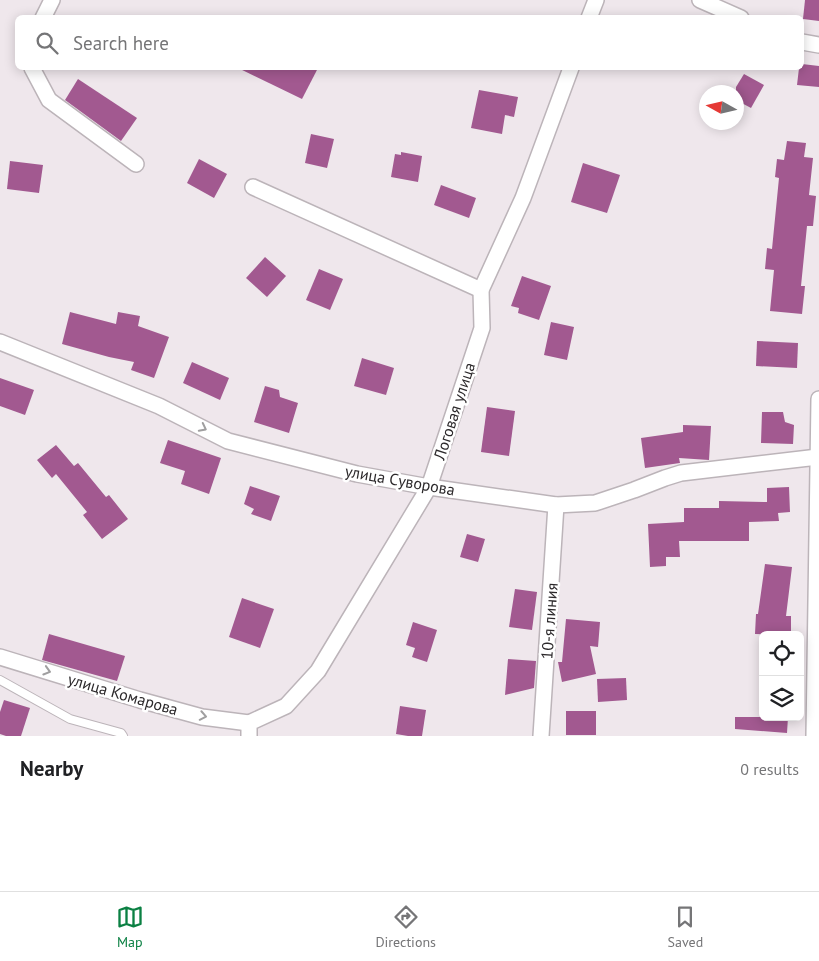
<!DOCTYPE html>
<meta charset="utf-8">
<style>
body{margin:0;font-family:"PT Sans",sans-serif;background:#f6f6f6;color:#202124}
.controls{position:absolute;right:15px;bottom:15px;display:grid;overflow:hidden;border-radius:8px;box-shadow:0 2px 12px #0003}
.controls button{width:45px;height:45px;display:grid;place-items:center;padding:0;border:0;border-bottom:1px solid #e0e0e0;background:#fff;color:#202124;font:25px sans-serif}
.compass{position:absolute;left:699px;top:85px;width:45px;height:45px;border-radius:50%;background:#fff;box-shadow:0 2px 12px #0003;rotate:278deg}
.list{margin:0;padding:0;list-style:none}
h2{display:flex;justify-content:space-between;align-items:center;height:65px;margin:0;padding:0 20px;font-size:21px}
h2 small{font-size:16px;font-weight:400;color:#757577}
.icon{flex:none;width:28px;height:28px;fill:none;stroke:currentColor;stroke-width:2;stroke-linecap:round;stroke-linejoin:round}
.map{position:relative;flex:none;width:819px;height:736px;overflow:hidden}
.search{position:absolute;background:#fff;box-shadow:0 2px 12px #0003;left:15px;right:15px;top:15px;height:55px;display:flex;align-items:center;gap:12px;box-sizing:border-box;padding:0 18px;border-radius:8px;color:#757577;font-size:19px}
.sheet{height:155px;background:#fff}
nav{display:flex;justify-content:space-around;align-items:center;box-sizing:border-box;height:70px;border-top:1px solid #e0e0e0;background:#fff;font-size:14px;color:#757577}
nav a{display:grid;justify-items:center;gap:2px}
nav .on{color:#0b8043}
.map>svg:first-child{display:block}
</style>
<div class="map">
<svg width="819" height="736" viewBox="0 0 819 736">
<rect width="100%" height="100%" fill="#efe7ec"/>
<!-- building -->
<g fill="#a25990">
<polygon points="805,0 819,0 819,21 803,19"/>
<polygon points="802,64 819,66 819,87 797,85 799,68 802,68"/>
<polygon points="238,68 318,68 302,99"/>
<polygon points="744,74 764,85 751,108 736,100 736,87"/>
<polygon points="78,79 137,118 121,141 65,100"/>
<polygon points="479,90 518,97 514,117 505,115 502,134 471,128"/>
<polygon points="311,134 334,139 327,168 305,163"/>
<polygon points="787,141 806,143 804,157 813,158 809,195 816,196 813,226 807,226 801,286 805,286 802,314 770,311 774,270 765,269 767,248 772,249 779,178 775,177 777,159 784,160"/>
<polygon points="401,152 422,156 418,182 391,177 395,154 401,155"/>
<polygon points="199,159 227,174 214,198 187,183"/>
<polygon points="10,161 43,165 39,193 7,189"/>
<polygon points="583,163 620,175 607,213 571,202"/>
<polygon points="441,185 476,198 469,218 434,205"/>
<polygon points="265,257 286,276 267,297 246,278"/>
<polygon points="319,269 343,279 330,310 306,300"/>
<polygon points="522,276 551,286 539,320 518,313 519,308 511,306"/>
<polygon points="70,312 116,324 118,312 140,316 138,326 169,337 154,378 131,370 134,362 109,357 62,344"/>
<polygon points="551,322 574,327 567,360 544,355"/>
<polygon points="757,341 798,343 797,368 756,366"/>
<polygon points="362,358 394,368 386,395 354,386"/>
<polygon points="192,362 229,378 220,400 183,383"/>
<polygon points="0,378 34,390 25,415 0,406"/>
<polygon points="265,386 279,390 280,397 298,403 289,433 254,422"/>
<polygon points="487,407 515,411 509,456 481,452"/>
<polygon points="762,412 783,412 785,422 794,425 793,444 761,443"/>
<polygon points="683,425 711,426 709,460 679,458 680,463 645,468 641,438 683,432"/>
<polygon points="168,440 221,458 209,494 181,484 185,471 160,463"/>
<polygon points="56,445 74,466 78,463 106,497 109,495 128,519 102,539 83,515 87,512 56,474 52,478 37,460"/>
<polygon points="250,486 280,496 271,521 251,514 254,509 244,504"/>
<polygon points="789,487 790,512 778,513 779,521 749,522 749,541 679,541 680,557 666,557 666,566 650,567 648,524 684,522 684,508 719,508 719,501 767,502 767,488"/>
<polygon points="467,534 485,539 478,562 460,557"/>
<polygon points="765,564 792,567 786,616 791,616 791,635 755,634 756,614 758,614"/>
<polygon points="515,589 537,592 532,630 509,627"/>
<polygon points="242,598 274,609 260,648 229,637"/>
<polygon points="566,619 600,622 598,647 590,646 596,674 562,682 558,662 562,662"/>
<polygon points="413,622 437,630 427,662 412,657 415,648 406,645"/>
<polygon points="49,634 125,656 117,681 42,660"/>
<polygon points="508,659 536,661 534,688 505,695"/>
<polygon points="626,678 627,700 598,702 597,679"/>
<polygon points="4,700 30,708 21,736 6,736 0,734 0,712"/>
<polygon points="400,706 426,710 422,736 408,736 396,734"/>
<rect x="566" y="711" width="30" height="24"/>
<polygon points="735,717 788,717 787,733 735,729"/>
</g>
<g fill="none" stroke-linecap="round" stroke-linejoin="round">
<!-- service casing -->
<g stroke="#bcb4b9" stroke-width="10">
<polyline id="service" points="0,680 70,719 121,733 123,736"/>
</g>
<!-- minor casing -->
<g stroke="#bcb4b9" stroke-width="18">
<g id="minor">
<polyline points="700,0 741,18"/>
<polyline points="43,18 52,0"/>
<polyline points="589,18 596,0"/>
<polyline points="802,42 819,45"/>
<polyline points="32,68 49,100 136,164"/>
<polyline points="253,187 481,290"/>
<polyline points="0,342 159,406 228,441 357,474 429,487 556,505 595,503 634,490 665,478 681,473 818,457"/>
<polyline points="0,657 140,700 202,717 249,723"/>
<polyline points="249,736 249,723 286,706 318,671 429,487 482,328 481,290 523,198 571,68"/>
<polyline points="541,736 556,505"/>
<polyline points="814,736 819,399"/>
</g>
</g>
<!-- service -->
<use href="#service" stroke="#fff" stroke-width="8"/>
<!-- minor -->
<use href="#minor" stroke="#fff" stroke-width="15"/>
</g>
<!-- one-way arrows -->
<defs><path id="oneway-chevron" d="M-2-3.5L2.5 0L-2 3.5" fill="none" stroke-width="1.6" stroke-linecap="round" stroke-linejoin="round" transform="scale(1.25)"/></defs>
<g stroke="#a09fa0">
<use href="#oneway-chevron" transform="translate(203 428) rotate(27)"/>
<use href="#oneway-chevron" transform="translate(47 671) rotate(17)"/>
<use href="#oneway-chevron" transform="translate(203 716) rotate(11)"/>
</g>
<g text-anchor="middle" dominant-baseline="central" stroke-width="5" stroke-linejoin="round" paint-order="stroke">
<!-- street labels -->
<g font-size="16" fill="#2c292b" stroke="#fff">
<text transform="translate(454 411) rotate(-72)">Логовая улица</text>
<text transform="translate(400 480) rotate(10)">улица Суворова</text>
<text transform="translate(549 621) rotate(-86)">10-я линия</text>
<text transform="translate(123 694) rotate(16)">улица Комарова</text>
</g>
</g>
</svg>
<div class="controls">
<button><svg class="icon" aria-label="locate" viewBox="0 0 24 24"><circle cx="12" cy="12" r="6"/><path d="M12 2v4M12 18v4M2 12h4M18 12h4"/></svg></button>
<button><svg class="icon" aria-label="layers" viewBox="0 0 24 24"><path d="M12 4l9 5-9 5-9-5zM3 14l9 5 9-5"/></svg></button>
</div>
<svg class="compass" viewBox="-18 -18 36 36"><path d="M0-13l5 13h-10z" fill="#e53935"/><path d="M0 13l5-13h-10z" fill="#757577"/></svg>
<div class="search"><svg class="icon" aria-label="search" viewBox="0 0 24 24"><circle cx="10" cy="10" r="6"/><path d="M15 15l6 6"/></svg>Search here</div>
</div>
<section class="sheet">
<h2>Nearby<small>0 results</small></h2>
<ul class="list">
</ul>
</section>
<nav>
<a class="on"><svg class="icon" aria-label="map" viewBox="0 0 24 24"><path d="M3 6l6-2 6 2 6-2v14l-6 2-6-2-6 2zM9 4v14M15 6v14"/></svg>Map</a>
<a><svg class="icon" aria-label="directions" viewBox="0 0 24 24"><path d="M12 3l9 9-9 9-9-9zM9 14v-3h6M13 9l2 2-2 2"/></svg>Directions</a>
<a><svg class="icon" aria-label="saved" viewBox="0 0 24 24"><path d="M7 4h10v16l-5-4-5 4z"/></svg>Saved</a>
</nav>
